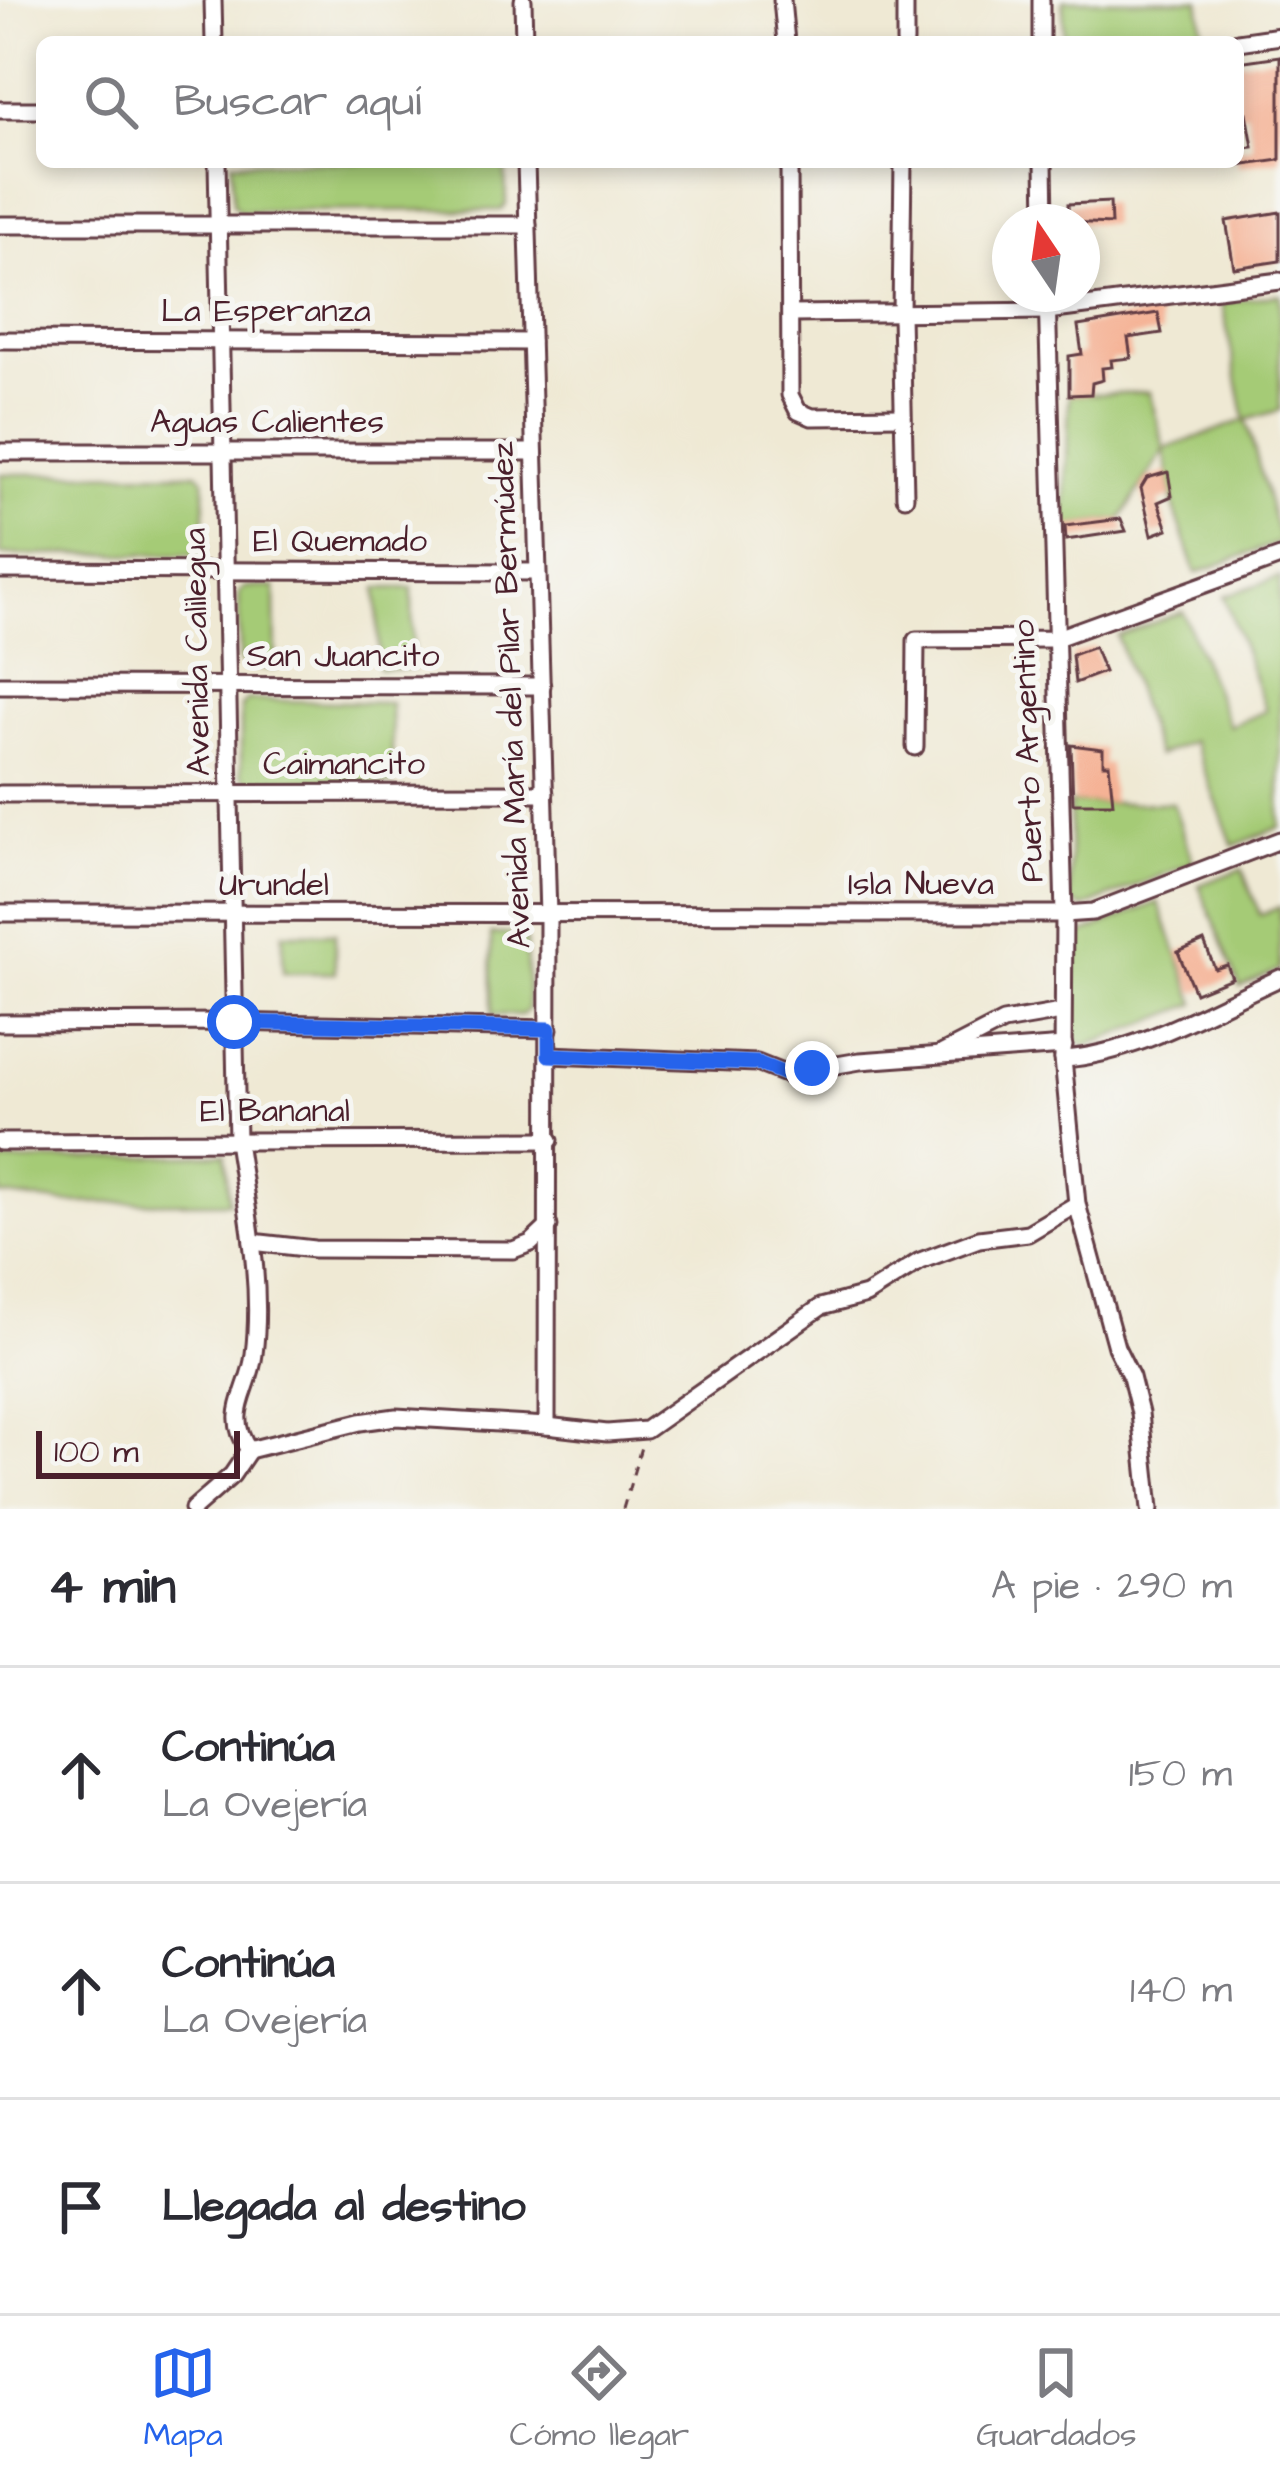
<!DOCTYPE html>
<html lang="es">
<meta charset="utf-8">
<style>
body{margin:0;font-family:"Architects Daughter",sans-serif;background:#f2f2f3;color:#2b2b33}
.compass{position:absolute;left:992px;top:204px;width:108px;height:108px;border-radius:50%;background:#fff;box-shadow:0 6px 18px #0003;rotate:347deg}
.scale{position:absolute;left:36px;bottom:30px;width:204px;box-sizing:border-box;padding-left:12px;border:6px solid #4a1f2b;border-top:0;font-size:33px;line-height:42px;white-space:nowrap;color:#4a1f2b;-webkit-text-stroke:9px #f6f6f2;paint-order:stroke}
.stop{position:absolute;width:36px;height:36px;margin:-27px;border:9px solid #2563eb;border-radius:50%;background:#fff}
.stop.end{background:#2563eb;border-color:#fff;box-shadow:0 3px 12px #0008}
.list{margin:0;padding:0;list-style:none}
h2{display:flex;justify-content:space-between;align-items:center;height:156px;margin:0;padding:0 48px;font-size:51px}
h2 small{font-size:39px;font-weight:400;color:#7c7c81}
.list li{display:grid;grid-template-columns:78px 1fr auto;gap:36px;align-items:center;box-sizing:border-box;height:216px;padding:0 48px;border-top:3px solid #e1e1e2}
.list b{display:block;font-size:45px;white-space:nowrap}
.list p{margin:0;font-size:39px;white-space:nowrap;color:#7c7c81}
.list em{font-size:39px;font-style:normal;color:#7c7c81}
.icon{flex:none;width:66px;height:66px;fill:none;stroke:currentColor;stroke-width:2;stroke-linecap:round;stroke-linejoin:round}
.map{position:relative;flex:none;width:1280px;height:1509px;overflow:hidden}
.search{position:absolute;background:#fff;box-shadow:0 6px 18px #0003;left:36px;right:36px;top:36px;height:132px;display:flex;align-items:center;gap:30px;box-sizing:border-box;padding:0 42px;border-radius:18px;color:#7c7c81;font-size:45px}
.sheet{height:804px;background:#fff}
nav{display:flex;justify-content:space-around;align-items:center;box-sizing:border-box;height:168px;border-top:3px solid #e1e1e2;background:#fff;font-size:33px;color:#7c7c81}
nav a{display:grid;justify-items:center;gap:6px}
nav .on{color:#2563eb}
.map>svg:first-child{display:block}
</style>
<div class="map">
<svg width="1280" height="1509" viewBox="0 0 1280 1509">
<rect width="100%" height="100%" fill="#f6f6f2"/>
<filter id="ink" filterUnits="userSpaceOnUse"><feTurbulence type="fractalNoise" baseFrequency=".00833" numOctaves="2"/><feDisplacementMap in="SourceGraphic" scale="24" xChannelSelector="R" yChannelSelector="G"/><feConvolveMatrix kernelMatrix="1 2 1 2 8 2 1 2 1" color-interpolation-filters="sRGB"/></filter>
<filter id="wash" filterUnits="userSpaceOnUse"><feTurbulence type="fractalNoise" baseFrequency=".004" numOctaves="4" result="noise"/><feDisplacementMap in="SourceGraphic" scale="48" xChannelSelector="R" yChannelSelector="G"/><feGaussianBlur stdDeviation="2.7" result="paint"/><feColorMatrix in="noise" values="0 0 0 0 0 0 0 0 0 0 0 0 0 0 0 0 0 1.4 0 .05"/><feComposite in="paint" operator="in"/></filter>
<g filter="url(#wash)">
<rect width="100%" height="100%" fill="#efe9d4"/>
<!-- green -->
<g fill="#a5cb76" stroke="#787550" stroke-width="3">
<polygon points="1063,0 1199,0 1203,29 1067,42 1064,39"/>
<polygon points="232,162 505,162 506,204 501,210 240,211 233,204"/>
<polygon points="1280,294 1280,410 1246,420 1280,542 1196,573 1174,508 1164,450 1121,519 1065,527 1069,395 1149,392 1165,449 1245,420 1222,303"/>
<polygon points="198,473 204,479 206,549 201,554 0,555 0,474"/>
<polygon points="1280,577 1280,827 1233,846 1193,741 1157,756 1117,636 1183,612 1229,726 1266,711 1224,596"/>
<polygon points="245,587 275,587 276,669 247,668 240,661 239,593"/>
<polygon points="377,588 412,588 413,669 379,669"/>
<polygon points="247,700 391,703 393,784 248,781 241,774 241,706"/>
<polygon points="1070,803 1173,803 1193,862 1083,908 1070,901"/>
<polygon points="1242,869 1260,915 1280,907 1280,969 1240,987 1199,885"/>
<polygon points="1158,902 1196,1004 1086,1046 1070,1037 1068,945 1074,937"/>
<rect x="283" y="933" width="52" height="40"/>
<polygon points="491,934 520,934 526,939 528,1009 522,1015 492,1015"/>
<polygon points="225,1154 229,1202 66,1203 0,1195 0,1162"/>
</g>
<g id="blocks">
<!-- building -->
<g fill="#f5b295">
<polygon points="1280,56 1280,160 1238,166 1238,149 1253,147 1247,113 1238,114 1238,62"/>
<polygon points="1110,202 1111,224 1069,222 1068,204"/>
<polygon points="1280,212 1280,261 1234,268 1226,221"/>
<polygon points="1158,313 1162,333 1128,338 1131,358 1111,360 1112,367 1102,368 1103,380 1092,383 1091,394 1069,395 1069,356 1082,354 1078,326"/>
<polygon points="1168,472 1172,496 1158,502 1168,529 1152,535 1141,488 1147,478"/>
<polygon points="1121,519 1126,531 1066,540 1065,526"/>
<polygon points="1094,647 1104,672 1075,683 1072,655"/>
<polygon points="1071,745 1103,749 1103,764 1109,764 1113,803 1073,803"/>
<polygon points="1204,941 1215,969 1227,965 1232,978 1195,993 1178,952"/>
</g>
</g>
</g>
<g filter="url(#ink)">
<use href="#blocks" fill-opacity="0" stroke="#633d44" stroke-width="3"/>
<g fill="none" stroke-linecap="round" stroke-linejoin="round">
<!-- minor casing -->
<g stroke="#633d44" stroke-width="21">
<g id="minor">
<polyline points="213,0 214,42"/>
<polyline points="523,0 524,42"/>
<polyline points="782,0 786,42"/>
<polyline points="1041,0 1041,42"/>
<polyline points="905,42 905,0"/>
<polyline points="1238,42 1280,36"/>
<polyline points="0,110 42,110"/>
<polyline points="789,162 790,395 798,411 812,417 902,416"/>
<polyline points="903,162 901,314 905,497"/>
<polyline points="1044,162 1045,222"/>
<polyline points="0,225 528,225"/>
<polyline points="1047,294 1064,914 1063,1059 1077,1204 1116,1347 1131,1377 1140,1413 1150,1509"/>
<polyline points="791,314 1047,311 1280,281"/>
<polyline points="0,340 531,342"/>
<polyline points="0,452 534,452"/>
<polyline points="0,570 536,572"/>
<polyline points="0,685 542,686"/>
<polyline points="915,747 916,640 1054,639 1280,557"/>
<polyline points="0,794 545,793"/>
<polyline points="0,913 1064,914 1093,912 1280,840"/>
<polyline points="0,1023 234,1022 549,1029"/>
<polyline points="941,1054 1003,1022 1061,1012"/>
<polyline points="549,1055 757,1063 785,1074 860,1061 1064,1046"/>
<path d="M1063 1059C1138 1054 1212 1008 1280 978"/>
<polyline points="0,1142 550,1140"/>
<polyline points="252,1242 314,1249 513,1250 531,1243 549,1226"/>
<polyline points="547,1426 607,1433 646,1430 821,1307 866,1295 920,1261 979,1239 1028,1233 1077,1204"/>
<polyline points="249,1450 360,1422 396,1417 547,1426 548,916 526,162"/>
<path d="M193 1509 232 1475 249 1450C223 1413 250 1392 254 1354 263 1284 247 1210 237 1141L217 162"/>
</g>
</g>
<!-- path -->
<polyline stroke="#633d44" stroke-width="3" stroke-dasharray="9 9" stroke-linecap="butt" points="623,1509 641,1447"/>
<!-- minor -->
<use href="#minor" stroke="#fff" stroke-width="15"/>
</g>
</g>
<g fill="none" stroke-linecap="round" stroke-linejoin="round" filter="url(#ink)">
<!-- route -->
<polyline stroke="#2563eb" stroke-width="15" points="234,1022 549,1029 549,1055 757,1063 785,1074 812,1068"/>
</g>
<g text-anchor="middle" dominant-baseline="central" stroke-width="10" stroke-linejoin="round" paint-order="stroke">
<!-- street labels -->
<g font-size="33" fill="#4a1f2b" stroke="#f6f6f2">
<text x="266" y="311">La Esperanza</text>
<text x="267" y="422">Aguas Calientes</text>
<text x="340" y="541">El Quemado</text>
<text transform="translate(197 652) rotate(-91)">Avenida Calilegua</text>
<text x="343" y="656">San Juancito</text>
<text transform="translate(511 695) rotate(-92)">Avenida María del Pilar Bermúdez</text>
<text transform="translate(1028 751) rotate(-92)">Puerto Argentino</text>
<text x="344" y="764">Caimancito</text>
<text x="921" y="884">Isla Nueva</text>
<text x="274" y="885">Urundel</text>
<text x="275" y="1111">El Bananal</text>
</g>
</g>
</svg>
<svg class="compass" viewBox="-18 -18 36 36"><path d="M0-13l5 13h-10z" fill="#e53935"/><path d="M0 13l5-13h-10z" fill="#7c7c81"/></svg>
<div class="scale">100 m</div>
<div class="stop" style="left:234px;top:1022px"></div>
<div class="stop end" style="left:812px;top:1068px"></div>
<div class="search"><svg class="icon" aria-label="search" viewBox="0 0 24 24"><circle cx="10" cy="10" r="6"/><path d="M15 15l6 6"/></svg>Buscar aquí</div>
</div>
<section class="sheet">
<h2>4 min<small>A pie · 290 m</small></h2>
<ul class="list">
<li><svg class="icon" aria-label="ahead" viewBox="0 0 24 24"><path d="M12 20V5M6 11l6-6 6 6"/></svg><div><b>Continúa</b><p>La Ovejería</p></div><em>150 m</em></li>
<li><svg class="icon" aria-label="ahead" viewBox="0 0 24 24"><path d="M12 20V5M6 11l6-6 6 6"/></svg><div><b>Continúa</b><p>La Ovejería</p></div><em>140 m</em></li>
<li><svg class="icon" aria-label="arrive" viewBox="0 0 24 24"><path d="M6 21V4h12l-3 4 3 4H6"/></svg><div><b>Llegada al destino</b></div></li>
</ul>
</section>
<nav>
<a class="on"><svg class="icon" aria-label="map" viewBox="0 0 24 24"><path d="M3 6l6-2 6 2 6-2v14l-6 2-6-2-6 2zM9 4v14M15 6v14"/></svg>Mapa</a>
<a><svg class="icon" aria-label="directions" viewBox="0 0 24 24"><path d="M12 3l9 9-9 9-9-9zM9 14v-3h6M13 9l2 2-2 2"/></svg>Cómo llegar</a>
<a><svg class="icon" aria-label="saved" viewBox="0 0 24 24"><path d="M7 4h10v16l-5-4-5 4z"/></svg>Guardados</a>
</nav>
